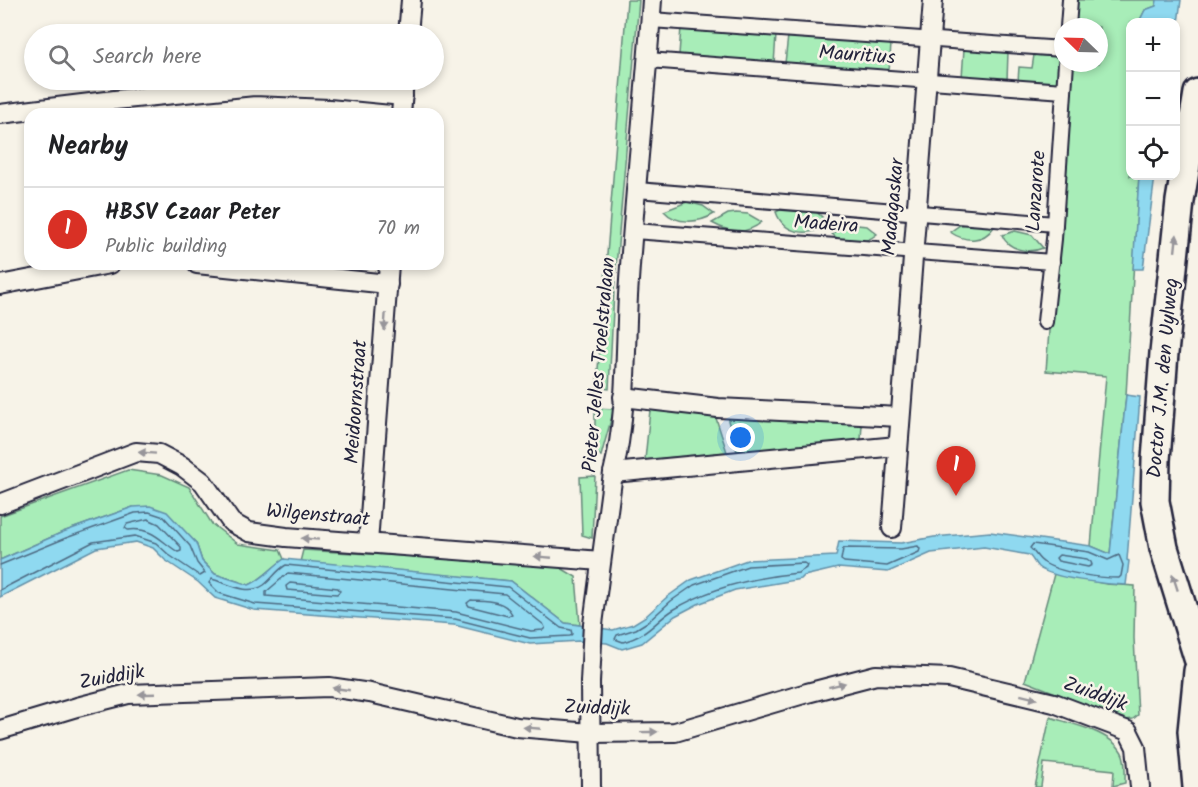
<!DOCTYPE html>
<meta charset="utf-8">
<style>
body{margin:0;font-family:Kalam,sans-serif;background:#f6f6f6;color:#202124}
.controls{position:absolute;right:18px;top:18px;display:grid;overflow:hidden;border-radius:12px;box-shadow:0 3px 9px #0003}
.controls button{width:54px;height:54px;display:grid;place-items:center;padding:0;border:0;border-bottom:2px solid #e0e0e0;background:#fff;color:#202124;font:30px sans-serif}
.compass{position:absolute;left:1054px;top:18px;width:54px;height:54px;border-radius:50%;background:#fff;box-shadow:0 3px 9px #0003;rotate:293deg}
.you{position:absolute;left:741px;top:438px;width:21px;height:21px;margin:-15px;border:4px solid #fff;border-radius:50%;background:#1a73e8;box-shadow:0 0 0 9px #1a73e833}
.badge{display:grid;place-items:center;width:39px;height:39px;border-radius:50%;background:#d93025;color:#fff;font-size:20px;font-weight:700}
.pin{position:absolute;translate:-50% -50px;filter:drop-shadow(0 2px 3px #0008)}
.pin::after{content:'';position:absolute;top:32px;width:21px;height:18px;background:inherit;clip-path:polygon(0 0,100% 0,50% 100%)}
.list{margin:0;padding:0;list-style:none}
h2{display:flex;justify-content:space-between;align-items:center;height:78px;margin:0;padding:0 24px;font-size:26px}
h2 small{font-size:20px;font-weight:400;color:#757577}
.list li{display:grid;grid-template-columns:39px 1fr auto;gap:18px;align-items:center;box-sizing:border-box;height:84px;padding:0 24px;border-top:2px solid #e0e0e0}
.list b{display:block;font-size:22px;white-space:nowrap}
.list p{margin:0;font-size:20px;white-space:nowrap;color:#757577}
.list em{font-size:20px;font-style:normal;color:#757577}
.icon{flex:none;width:33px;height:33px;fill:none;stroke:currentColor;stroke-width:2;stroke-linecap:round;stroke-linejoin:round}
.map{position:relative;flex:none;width:1198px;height:787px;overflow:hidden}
.search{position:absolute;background:#fff;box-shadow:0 3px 9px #0003;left:24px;top:24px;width:420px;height:66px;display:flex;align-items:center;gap:15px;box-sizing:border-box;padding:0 21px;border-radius:33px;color:#757577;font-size:22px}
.panel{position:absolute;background:#fff;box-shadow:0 3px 9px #0003;left:24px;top:108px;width:420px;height:162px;border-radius:18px}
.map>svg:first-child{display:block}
</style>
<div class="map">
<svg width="1198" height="787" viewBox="0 0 1198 787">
<rect width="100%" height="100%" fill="#f7f3e8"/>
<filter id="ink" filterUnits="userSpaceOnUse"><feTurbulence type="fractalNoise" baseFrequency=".0167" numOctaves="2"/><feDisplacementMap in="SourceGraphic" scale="12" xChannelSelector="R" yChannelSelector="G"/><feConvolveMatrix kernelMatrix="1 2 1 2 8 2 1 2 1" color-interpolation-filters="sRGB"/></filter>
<g filter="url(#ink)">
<!-- green -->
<g fill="#a8edb8" stroke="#65887a" stroke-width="1.5">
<polygon points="627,0 639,0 614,291 609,389 602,388 597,382"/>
<polygon points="1073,0 1157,0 1156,6 1145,10 1139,22 1130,22 1130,176 1139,176 1126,395 1110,554 1091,546 1106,376 1046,371 1069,63 1099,63 1099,27 1071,27"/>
<polygon points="681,27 776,35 774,64 679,55"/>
<polygon points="788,36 891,44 889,72 785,63"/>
<polygon points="964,49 1008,52 1007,81 962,77"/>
<polygon points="1034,55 1059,57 1057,84 1018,81 1019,67 1032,68"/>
<path d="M687 202 703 206 714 214C700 223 676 225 664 211Z"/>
<path d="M806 206C815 211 823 215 827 225 810 237 784 235 776 212L786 207Z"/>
<path d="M736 213 748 214 762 222C746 235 730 233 712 223L728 214Z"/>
<path d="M970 222 986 224 994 227C983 243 965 242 950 232L960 225Z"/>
<path d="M857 225 867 226 877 234C864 245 845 246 832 234L839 228Z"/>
<path d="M1015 231 1032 235 1043 248C1029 254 1008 250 1002 235Z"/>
<polygon points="595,408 614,409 601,456 595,452"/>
<polygon points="650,410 715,415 727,452 645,460"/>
<polygon points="727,417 862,424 861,440 739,458"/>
<path d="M128 470 162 475 189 487 212 524 238 544 280 550 284 559C271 568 263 579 249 585L215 574 202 561 196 543 183 531 133 507 63 532 0 560V516Z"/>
<polygon points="595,476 592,538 582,535 580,477"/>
<polygon points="303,550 556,565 576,577 580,625 565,623 511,581 300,562"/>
<polygon points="1054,574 1106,584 1135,586 1134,638 1138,715 1133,719 1125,720 1025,681"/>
<path d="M1050 717C1071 724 1114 732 1123 755 1126 764 1125 774 1125 783L1113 786 1114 770 1044 763 1041 787H1035Z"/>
</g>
<!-- water -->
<g fill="#8fd9f0" stroke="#6390a8" stroke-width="1.5">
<polygon points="1157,0 1181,0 1176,39 1176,22 1139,22 1145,10 1156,6"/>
<polygon points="1139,176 1155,176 1143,269 1133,269"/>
<path d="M1126 395 1140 397 1127 560 1129 561 1126 585C1106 584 1053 579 1038 567 1035 564 1032 558 1029 555L984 547 931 553 888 572 838 568 804 576 801 579 735 590 698 604 675 616 642 643 622 649 607 643 580 641 530 644 454 625 254 610 215 598 198 582 165 560 153 548 136 542 96 548 0 597V560L63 532 133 507 150 506 167 512 196 543 202 561 215 574 249 585C263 579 271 568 284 559L511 581 565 623 613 630 633 624 646 616 667 597 691 580 747 560 836 556 839 541 901 543 934 537 990 532 1091 546 1110 554Z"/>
</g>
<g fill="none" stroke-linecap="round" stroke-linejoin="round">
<!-- shore -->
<g stroke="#4e6b83" stroke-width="1.5">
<path d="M148 519 159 524 181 547V551L178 552C160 541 153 527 128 530L125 528 127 524Z"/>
<path d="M1033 544 1089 552 1108 560 1119 555 1123 565 1121 576 1119 578C1100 578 1058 573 1043 562 1038 559 1035 552 1030 548Z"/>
<polygon points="918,546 920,549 919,552 887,566 844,562 841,560 843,549 846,548 901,549"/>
<polygon points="1059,555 1087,559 1091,562 1092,565 1088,567 1058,561 1056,558"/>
<path d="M804 563 807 565 806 568 798 573C756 577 709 588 673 610 653 623 649 635 623 642L615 639 617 635 636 629 649 621 671 601 694 585 748 566Z"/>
<polyline points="0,565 66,538 135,513 149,512 164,517 190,546 197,563 205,573 200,576 169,555 156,543 135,536 93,542 0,590"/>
<path d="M286 565 508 587 561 628 571 630 572 634 570 636 530 638 455 619 255 604 219 593 209 583 212 579C229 584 248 596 264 585 272 579 277 570 286 565Z"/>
<polygon points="288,573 505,594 544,625 545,628 543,630 531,631 456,612 266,596 266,592"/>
<polygon points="290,583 338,588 340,591 337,594 287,590 286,586"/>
<path d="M471 600C485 601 504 599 512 614L508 616 469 606 467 603Z"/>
</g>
<!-- pedestrian casing -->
<g stroke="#22223b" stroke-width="18">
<g id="pedestrian">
<polyline points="651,20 1063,49"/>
<polyline points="1068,27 1070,0"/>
<polyline points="648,60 1064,91"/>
<polyline points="637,190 1055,224"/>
<polyline points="634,231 1052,262"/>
<polyline points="1045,322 1054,239 1066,63"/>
</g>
</g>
<!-- minor casing -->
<g stroke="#22223b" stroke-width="22">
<g id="minor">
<polyline points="408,34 411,0"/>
<polyline points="0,114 115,100 254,86 331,89 403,96"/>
<polyline points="401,114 404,80"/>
<polyline points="197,264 388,284"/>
<polyline points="0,285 110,264"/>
<polyline points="623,397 718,408 900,417"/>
<polyline points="613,473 897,446"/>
<polyline points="0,504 136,452 159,454 182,466 203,482 231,522 249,532 286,537 601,561"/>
<polyline points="892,528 933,0"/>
<polyline points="368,543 389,264"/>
<polyline points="0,730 77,707 128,694 329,687 370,693 517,727 590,733 675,732 807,693 876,675 949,678 1054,703 1128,731 1136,747 1140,787"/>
<path d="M591 787 590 682 593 624 613 473C627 416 625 355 628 296 634 197 645 99 652 0"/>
</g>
</g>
<!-- primary casing -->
<g stroke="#22223b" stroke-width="32">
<g id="primary">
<polyline points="1198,93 1180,201 1164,353 1156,460 1155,501 1164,548 1198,658"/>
<polyline points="1197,787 1192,731 1198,671"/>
</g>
</g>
<!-- pedestrian -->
<use href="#pedestrian" stroke="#f7f3e8" stroke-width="14"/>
<!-- minor -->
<use href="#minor" stroke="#f7f3e8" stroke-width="18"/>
<!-- primary -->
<use href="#primary" stroke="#f7f3e8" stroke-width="27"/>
</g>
<!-- one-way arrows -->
<defs><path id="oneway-solid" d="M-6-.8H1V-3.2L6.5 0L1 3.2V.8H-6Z" transform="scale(1.5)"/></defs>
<g fill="#97959a">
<use href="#oneway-solid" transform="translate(1176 243) rotate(-84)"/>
<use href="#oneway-solid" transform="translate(385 322) rotate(94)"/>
<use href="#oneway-solid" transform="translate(147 453) rotate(-176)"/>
<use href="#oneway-solid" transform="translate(310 539) rotate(-176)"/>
<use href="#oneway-solid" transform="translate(543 557) rotate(-175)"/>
<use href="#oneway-solid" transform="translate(1175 582) rotate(-108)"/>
<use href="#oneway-solid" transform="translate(837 685) rotate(-14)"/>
<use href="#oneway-solid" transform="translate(341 689) rotate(-172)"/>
<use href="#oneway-solid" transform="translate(147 694) rotate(178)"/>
<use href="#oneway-solid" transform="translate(1029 697) rotate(14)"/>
<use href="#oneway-solid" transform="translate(532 728) rotate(-175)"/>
<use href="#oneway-solid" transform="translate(649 732) rotate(-1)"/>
</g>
</g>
<g text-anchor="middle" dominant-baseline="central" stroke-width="5" stroke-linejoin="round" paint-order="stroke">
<!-- street labels -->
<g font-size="20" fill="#22223b" stroke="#f7f3e8">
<text transform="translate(857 56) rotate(4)">Mauritius</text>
<text transform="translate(1037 191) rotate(-86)">Lanzarote</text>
<text transform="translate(894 207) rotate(-85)">Madagaskar</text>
<text transform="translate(826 225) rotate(4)">Madeira</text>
<text transform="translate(600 365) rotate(-85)">Pieter Jelles Troelstralaan</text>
<text transform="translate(1164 378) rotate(-85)">Doctor J.M. den Uylweg</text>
<text transform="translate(357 402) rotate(-86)">Meidoornstraat</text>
<text transform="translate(318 516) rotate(5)">Wilgenstraat</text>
<text transform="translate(112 678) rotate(-10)">Zuiddijk</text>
<text transform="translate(1095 695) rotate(20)">Zuiddijk</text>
<text transform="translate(597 709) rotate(2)">Zuiddijk</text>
</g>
</g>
</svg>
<div class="controls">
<button>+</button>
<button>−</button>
<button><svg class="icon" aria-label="locate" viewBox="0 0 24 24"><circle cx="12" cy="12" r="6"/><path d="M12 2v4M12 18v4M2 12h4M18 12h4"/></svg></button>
</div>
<svg class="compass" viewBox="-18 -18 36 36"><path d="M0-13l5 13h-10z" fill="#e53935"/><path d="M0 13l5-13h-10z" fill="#757577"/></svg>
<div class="you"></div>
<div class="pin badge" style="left:956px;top:496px">1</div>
<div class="search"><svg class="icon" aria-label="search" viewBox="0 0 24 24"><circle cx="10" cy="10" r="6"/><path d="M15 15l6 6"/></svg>Search here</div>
<section class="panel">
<h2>Nearby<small></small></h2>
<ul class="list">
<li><span class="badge">1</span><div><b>HBSV Czaar Peter</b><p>Public building</p></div><em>70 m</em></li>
</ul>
</section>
</div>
